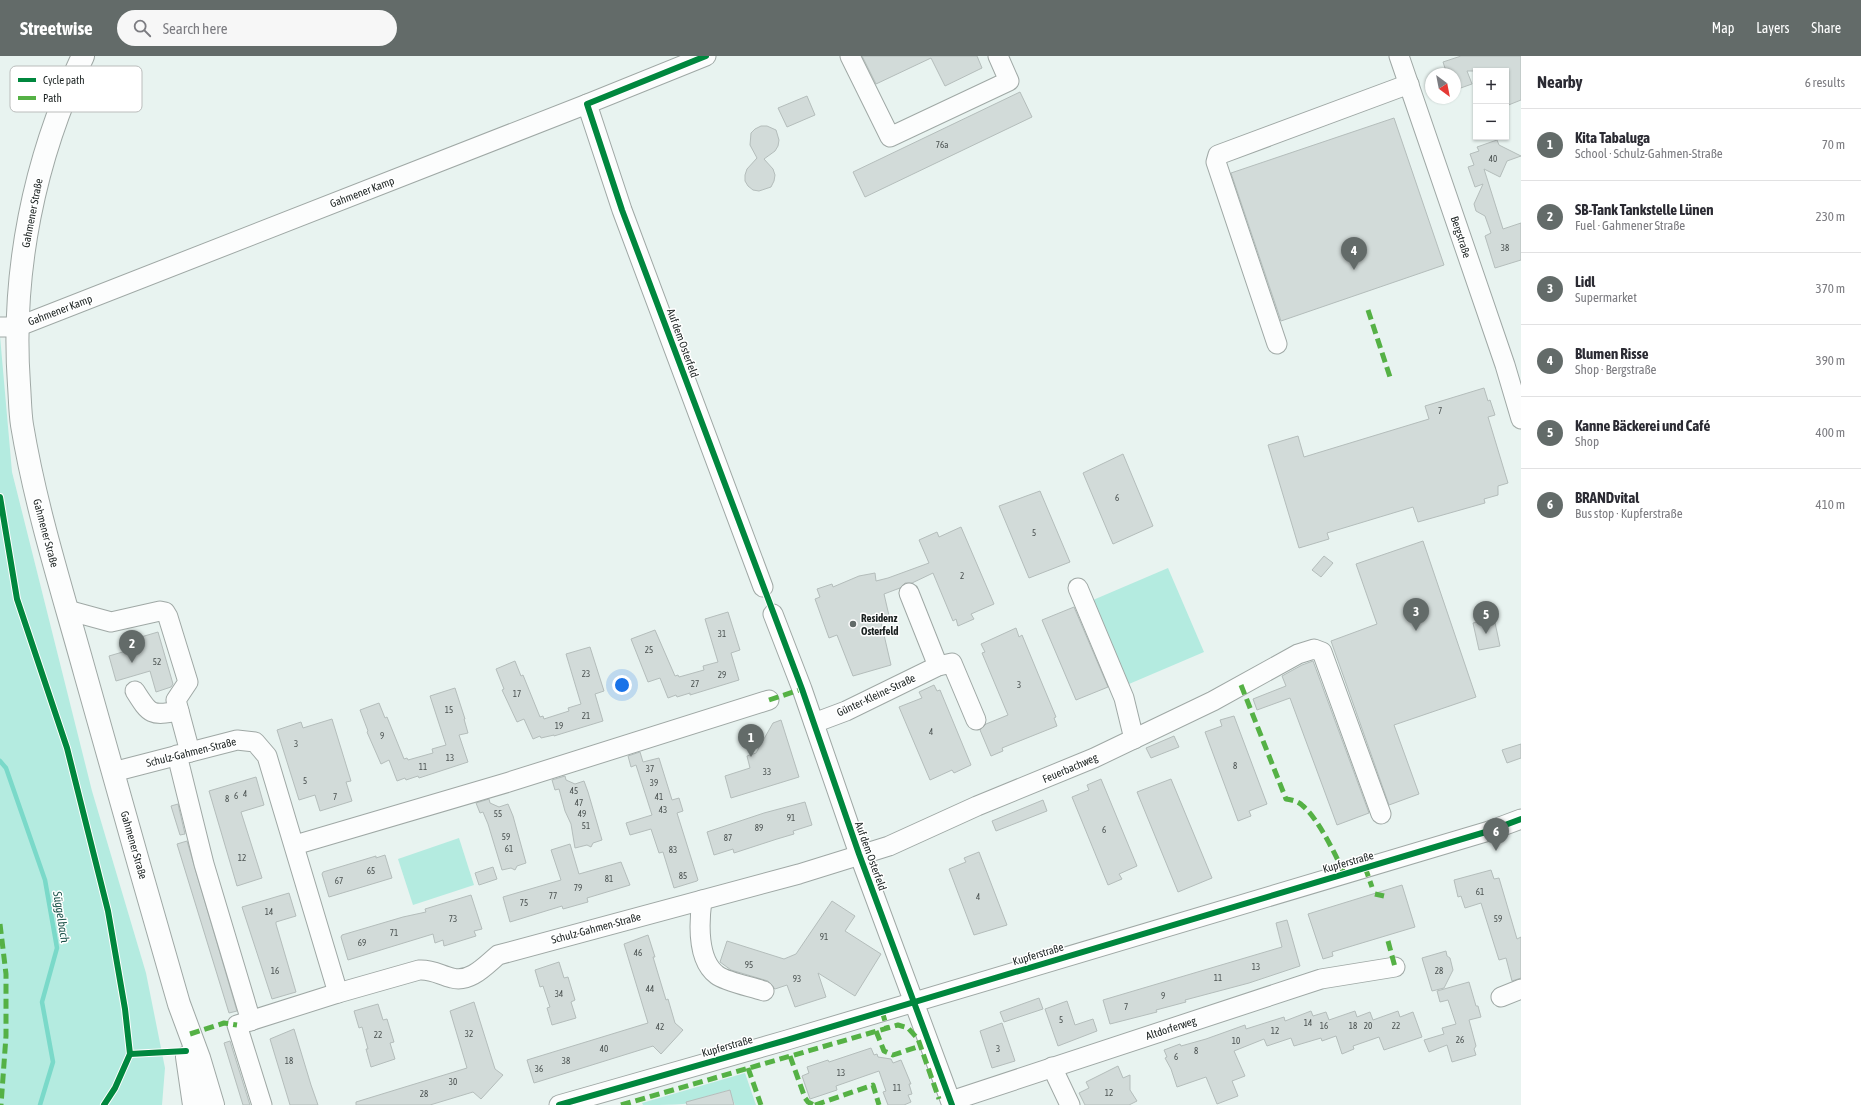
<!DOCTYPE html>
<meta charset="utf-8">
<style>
body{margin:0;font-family:"Asap Condensed",sans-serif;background:#f7f7f7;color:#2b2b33}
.controls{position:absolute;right:12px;top:12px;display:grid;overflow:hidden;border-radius:0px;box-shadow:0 1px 3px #0004}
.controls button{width:36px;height:36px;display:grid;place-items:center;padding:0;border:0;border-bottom:1px solid #e1e1e2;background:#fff;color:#2b2b33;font:20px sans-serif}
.compass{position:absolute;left:1425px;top:12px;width:36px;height:36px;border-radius:50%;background:#fff;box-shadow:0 1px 3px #0004;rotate:148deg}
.you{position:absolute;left:622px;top:629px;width:14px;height:14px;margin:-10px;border:3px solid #fff;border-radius:50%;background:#1a73e8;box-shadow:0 0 0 6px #1a73e833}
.badge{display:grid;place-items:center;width:26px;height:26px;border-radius:50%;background:#636b69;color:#fff;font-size:13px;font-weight:700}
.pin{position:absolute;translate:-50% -33px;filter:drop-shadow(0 1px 2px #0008)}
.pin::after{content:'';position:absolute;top:21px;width:14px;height:12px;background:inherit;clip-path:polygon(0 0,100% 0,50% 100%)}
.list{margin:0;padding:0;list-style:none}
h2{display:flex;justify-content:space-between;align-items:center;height:52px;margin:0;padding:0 16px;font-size:17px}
h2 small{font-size:13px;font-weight:400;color:#7c7c81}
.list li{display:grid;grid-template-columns:26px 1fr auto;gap:12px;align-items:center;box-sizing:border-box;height:72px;padding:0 16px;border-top:1px solid #e1e1e2}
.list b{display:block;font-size:15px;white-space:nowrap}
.list p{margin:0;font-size:13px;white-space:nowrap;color:#7c7c81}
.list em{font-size:13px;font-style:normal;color:#7c7c81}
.icon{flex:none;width:22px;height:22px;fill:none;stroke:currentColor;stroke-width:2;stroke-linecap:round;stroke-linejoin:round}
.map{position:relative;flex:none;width:1521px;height:1049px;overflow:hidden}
header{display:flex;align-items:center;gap:24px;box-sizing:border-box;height:56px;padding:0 20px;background:#636b69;color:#fff}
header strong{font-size:19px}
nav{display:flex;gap:22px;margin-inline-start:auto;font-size:14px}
.search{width:280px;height:36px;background:#f7f7f7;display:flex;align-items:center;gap:10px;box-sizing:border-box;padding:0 14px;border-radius:22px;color:#7c7c81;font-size:15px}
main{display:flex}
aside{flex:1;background:#fff}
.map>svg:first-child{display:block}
</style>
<header>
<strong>Streetwise</strong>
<div class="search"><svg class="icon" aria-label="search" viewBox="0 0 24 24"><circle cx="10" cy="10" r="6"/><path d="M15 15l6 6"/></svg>Search here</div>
<nav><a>Map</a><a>Layers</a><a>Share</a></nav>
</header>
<main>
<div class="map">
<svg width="1521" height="1049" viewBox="0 0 1521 1049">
<rect width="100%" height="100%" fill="#e8f3f0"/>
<!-- green -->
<g fill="#b4ebe0">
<polygon points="0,280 12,416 92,735 146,917 165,1012 162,1049 0,1049"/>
<polygon points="1168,512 1204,596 1129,628 1093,544"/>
<polygon points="459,782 474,829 413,849 398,803"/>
<path d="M745 1017 756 1049H735L729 1034 704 1041 706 1045C685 1049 665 1049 643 1049L642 1047Z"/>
</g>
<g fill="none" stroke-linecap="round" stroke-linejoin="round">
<!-- stream -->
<polyline stroke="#7ad9c9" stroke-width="4.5" points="0,705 6,712 45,824 57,892 42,946 53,1006 40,1049"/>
</g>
<!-- building -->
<g fill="#d2dbd9" stroke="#b4bdbb">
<polygon points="862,0 977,0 982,12 945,30 931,2 876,28"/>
<polygon points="1461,0 1521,0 1521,44 1506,50 1506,15 1467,15 1472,28 1455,34 1455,18 1447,18 1443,6"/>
<polygon points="1020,36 1032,61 865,141 853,116"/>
<polygon points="807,40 815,59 787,71 778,52"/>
<polygon points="1394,62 1444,209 1281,265 1231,117"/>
<polygon points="761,70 767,70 776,74 779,84 778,90 775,95 764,103 773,113 775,119 774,125 771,131 759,135 753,134 748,130 745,125 745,119 747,113 757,102 750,89 751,77 755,73"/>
<polygon points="1497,84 1499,89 1521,100 1507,105 1500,121 1484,113 1503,173 1521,167 1521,204 1495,212 1485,180 1491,177 1485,160 1476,155 1474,148 1483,128 1475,131 1468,111 1474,109 1470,98 1479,95 1477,91"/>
<polygon points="1484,332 1488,345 1490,344 1495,359 1488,361 1508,427 1498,430 1498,439 1484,443 1485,447 1418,466 1413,451 1327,477 1329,483 1299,492 1268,389 1298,380 1304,401 1429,363 1425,350"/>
<polygon points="1123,398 1153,470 1113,488 1083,417"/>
<polygon points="1040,435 1070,506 1029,522 999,450"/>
<polygon points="961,471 994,548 971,558 974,563 958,570 956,563 953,565 933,517 912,527 905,527 900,532 884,538 890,564 881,566 891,609 853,620 837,579 829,582 815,543 820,541 817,533 832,528 833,531 859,520 875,517 876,525 888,522 929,507 919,484 937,476 939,481"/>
<polygon points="1423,485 1476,641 1394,669 1419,738 1389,749 1331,585 1377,568 1356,508"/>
<polygon points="1324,500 1333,507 1321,521 1312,514"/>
<polygon points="1074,551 1108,631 1076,644 1042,564"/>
<polygon points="728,556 740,594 731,597 739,624 690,639 690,637 677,641 676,639 668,642 660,622 648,626 631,583 655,574 675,620 678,619 679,621 704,614 703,610 718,606 705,563"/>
<polygon points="1494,562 1500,590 1479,594 1473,567"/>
<polygon points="1016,572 1019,581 1022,579 1041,625 1056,661 1054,662 1057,670 1002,692 1003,695 991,700 980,674 986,668 1008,659 982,597 985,596 981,588"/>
<polygon points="158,576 173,628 171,631 156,636 150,615 116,625 109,600 143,590 141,581"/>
<polygon points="590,591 604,635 595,638 603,665 554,680 554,679 541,682 540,680 533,683 524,663 517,666 502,634 504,633 496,613 515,605 521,620 523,619 540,661 543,660 544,663 569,655 568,652 581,648 566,598"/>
<polygon points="1313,605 1369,757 1337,769 1290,642 1257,654 1253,643 1286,630 1282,620 1302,609"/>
<polygon points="934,629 937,635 940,634 971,709 954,717 952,714 930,724 899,651 922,642 919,636"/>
<polygon points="455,632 465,663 464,663 468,677 459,679 468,706 419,722 418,720 406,724 405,722 397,725 389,704 381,708 367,676 368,675 360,654 379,647 385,662 387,661 404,703 407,702 408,704 433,697 432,693 446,689 430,640"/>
<polygon points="1234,660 1267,748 1249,755 1251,760 1238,765 1205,676 1222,670 1220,664"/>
<polygon points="332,663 351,725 346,726 352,745 320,755 315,739 299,744 277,674 301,666 303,672"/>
<polygon points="781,664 799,721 731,742 725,720 750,712 747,700 756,697 773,667"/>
<polygon points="1174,680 1179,691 1151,702 1146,692"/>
<polygon points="1521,688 1521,702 1507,707 1502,694"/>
<polygon points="640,696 643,706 659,702 672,744 679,742 683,755 677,757 698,824 697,825 674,832 663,796 659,797 651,773 630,779 626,767 652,759 636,709 631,711 628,700"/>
<polygon points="565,720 566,724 575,728 584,725 588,736 602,784 593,787 591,791 587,789 575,792 571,768 565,755 559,733 555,734 552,724"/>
<polygon points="256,721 264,749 241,756 262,822 237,830 209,735"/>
<polygon points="1101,723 1137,810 1119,818 1122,823 1108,829 1072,741 1089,734 1087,729"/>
<polygon points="1171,723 1212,822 1178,836 1137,736"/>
<polygon points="489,743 490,747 499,751 508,748 513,760 526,807 517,810 515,814 511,812 502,814 488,768 483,756 480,757 476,747"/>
<polygon points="1043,744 1047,755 996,775 992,765"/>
<polygon points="805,746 812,769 793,775 794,778 777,783 734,797 733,793 714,799 707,776 764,757"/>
<polygon points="178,748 185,778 180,779 171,750"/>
<polygon points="187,785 237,955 229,957 177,788"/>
<polygon points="570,788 579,818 621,806 630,829 587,842 588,846 563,853 562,850 510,866 503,841 561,824 551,794"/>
<polygon points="979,796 1007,869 974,879 949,813 966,806 964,802"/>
<polygon points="385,799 392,822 329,841 322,818 323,816 376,800 376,802"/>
<polygon points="493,811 497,823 479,829 475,817"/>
<polygon points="1491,814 1494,823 1499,822 1517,883 1521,881 1521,922 1512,925 1506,902 1499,904 1481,847 1465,852 1461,840 1458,841 1454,824"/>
<polygon points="1402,829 1415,871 1332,896 1333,900 1323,903 1308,858"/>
<polygon points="289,837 296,860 276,866 276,868 296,936 272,943 242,851"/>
<polygon points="471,839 482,873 474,875 476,880 444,890 443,884 435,887 433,878 348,904 341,881 342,879 403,861 426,856 425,853"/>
<polygon points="832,845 855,860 845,875 881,898 855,940 818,917 826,941 795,951 787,929 775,933 768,925 731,914 720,906 727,885 784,903 796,898"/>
<polygon points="1287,864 1300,910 1249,927 1185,944 1186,946 1156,954 1157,956 1110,968 1103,944 1282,891 1276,867"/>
<polygon points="648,879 655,901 653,901 666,944 668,943 675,967 683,974 661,998 653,990 534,1027 527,1004 648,967 624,888"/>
<polygon points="1446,895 1447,900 1450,902 1453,914 1444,932 1432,935 1422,902"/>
<polygon points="559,906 564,922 568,921 575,944 571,946 576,962 552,969 547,952 550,951 543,930 540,931 535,914"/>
<polygon points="1469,926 1476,950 1478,950 1481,961 1469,964 1476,990 1474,993 1476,999 1452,1006 1447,989 1429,996 1424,984 1444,978 1442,972 1456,968 1448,944 1440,946 1437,935"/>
<polygon points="1039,942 1043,953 1004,966 1000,956"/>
<polygon points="1067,945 1075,969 1093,963 1097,975 1058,990 1045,953"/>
<polygon points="474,946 495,1013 503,1019 481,1043 473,1036 430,1049 356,1049 356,1046 467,1012 450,955"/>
<polygon points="378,948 383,964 387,963 394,986 390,987 395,1003 371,1011 366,993 368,993 362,971 359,972 354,955"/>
<polygon points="1311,955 1313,960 1326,956 1329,964 1355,955 1357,961 1370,956 1373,964 1398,955 1400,961 1413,956 1422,981 1384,994 1379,981 1353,990 1354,993 1342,998 1336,980 1322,985 1321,982 1294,990 1291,982 1267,990 1264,983 1234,995 1245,1020 1232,1025 1238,1040 1217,1048 1206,1021 1177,1031 1171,1013 1165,1002 1167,1001 1164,994 1180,988 1181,990 1206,983 1245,969 1246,973 1284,961 1285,965"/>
<polygon points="1002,967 1015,1005 992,1012 980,975"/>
<polygon points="294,973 311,1029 318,1049 290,1049 270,983"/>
<polygon points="230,985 250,1049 243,1049 224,987"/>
<polygon points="871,992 874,999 877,998 878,1001 891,1003 893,1007 901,1004 911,1028 909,1028 912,1038 908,1039 911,1046 904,1049 888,1049 883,1036 886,1035 879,1015 836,1030 837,1034 810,1043 802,1020 809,1017 807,1011 828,1004 829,1006"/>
<polygon points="1118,1010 1123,1022 1130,1019 1130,1034 1137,1045 1129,1049 1085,1049 1079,1037 1089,1032 1086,1026"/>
<polygon points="730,1034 734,1049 687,1049 686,1046"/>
</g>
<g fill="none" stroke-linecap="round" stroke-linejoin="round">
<!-- minor casing -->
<g stroke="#9fa8a5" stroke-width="21">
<g id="minor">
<polyline points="850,0 890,81 1009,25 998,0"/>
<polyline points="1399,0 1505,309 1521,363"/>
<polyline points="587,48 622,154 763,531"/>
<polyline points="0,271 17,271 587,48 706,0"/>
<polyline points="1277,288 1216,106 1218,99 1409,28"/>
<polyline points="1078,532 1124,642 1134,683"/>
<polyline points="909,537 938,610"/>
<polyline points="67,554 111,566 160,555 165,556 168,561 188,626 176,644 190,696"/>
<polyline points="773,558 802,633 859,798 952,1049"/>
<path d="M135 635C150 659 151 660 179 655"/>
<polyline points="814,667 846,655 938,610 952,607 976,664"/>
<polyline points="177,699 204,808 251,965"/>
<path d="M113 716 237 684 255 686 267 700 338 937 419 914C432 913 440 919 452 922 470 927 485 910 498 899L799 818 889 790 977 750 1094 702 1213 645 1298 598 1314 593 1322 596 1381 758"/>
<polyline points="295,789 509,726 769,644"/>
<path d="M702 844C699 866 697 904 717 919 726 926 753 931 764 935"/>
<polyline points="1501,941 1521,933"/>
<polyline points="1052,1011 1070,1049"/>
<polyline points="951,1045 1321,923 1395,911"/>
<polyline points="262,1049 237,969 338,937"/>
<polyline points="559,1049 787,984 1489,775 1521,763"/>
</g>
</g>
<!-- major casing -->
<g stroke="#9fa8a5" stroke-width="24">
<g id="major">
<path d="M83 0C34 102 11 216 19 329 20 342 20 356 22 369 36 453 62 534 85 617 116 727 147 838 179 948L199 1002 213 1049"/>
<polyline points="187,1001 194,1049"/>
</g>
</g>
<!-- minor -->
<use href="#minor" stroke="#fcfdfd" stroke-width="19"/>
<!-- major -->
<use href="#major" stroke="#fcfdfd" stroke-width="22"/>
<!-- quiet -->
<g stroke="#55b145" stroke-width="5" stroke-dasharray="10 5" stroke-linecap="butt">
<polyline points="1368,254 1390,321"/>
<path d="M1241 629 1286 743C1292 744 1298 745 1303 750 1319 764 1335 798 1344 817"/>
<polyline points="769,644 802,633"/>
<polyline points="1365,811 1372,831"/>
<polyline points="1375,838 1384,840"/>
<polyline points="0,868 6,918 6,980 1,1049"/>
<polyline points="1388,885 1395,911"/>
<polyline points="882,955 887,972"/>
<polyline points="876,975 884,995 893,999 920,990"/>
<polyline points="190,978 224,967 237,969"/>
<polyline points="790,1000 805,1042 808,1046 814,1049"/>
<polyline points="748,1012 761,1049"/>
<polyline points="621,1049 898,969 908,972 918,983 939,1043"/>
<polyline points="815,1049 873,1029 879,1049"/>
</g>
<!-- cycleway casing -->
<g stroke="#fff" stroke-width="8">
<g id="cycleway">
<polyline points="706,0 587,48 622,154 802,633 859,798 952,1049"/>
<polyline points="0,441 17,543 67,692 108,855 125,953 130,998 115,1032 104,1049"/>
<polyline points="130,998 186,995"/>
<polyline points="559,1049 787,984 1489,775 1521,763"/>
</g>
</g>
<!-- cycleway -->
<use href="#cycleway" stroke="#00873e" stroke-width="6"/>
</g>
<!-- markers -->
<circle fill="#636b69" stroke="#fff" stroke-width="1.5" cx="853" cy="568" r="4"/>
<g text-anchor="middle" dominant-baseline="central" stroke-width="3" stroke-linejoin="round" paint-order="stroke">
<!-- number labels -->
<g font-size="9" fill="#4a5150">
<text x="942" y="89">76a</text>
<text x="1493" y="103">40</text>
<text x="1505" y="192">38</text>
<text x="1440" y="355">7</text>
<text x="1117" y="442">6</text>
<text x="1034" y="477">5</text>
<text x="962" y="520">2</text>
<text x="722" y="578">31</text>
<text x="649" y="594">25</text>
<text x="157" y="606">52</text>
<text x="586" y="618">23</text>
<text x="722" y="619">29</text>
<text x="695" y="628">27</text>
<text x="1019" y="629">3</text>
<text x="517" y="638">17</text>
<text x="449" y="654">15</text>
<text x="586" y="660">21</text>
<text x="559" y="670">19</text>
<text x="931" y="676">4</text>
<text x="382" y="680">9</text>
<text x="296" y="688">3</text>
<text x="450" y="702">13</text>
<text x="1235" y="710">8</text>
<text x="423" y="711">11</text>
<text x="650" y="713">37</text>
<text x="767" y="716">33</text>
<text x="305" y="725">5</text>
<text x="654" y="727">39</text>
<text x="574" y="735">45</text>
<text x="245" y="738">4</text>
<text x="236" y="740">6</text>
<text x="335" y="741">7</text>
<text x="659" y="741">41</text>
<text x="227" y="743">8</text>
<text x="579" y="747">47</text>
<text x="663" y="754">43</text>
<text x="498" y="758">55</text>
<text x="582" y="758">49</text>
<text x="791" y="762">91</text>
<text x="586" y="770">51</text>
<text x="759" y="772">89</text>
<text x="1104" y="774">6</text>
<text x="506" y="781">59</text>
<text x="728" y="782">87</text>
<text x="509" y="793">61</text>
<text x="673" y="794">83</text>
<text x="242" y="802">12</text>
<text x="371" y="815">65</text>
<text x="683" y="820">85</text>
<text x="609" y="823">81</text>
<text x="339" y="825">67</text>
<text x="578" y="832">79</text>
<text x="1480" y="836">61</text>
<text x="553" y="840">77</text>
<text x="978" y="841">4</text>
<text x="524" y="847">75</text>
<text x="269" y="856">14</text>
<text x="453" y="863">73</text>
<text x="1498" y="863">59</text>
<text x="394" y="877">71</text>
<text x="824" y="881">91</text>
<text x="362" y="887">69</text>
<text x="638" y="897">46</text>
<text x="749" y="909">95</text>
<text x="1256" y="911">13</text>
<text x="275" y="915">16</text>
<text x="1439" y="915">28</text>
<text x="1218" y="922">11</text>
<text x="797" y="923">93</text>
<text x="650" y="933">44</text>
<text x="559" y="938">34</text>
<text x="1163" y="940">9</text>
<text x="1126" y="951">7</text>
<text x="1061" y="964">5</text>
<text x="1308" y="967">14</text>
<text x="1324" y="970">16</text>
<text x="1353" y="970">18</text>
<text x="1368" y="970">20</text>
<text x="1396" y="970">22</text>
<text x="660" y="971">42</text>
<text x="1275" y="975">12</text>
<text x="469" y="978">32</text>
<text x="378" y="979">22</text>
<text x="1460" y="984">26</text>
<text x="1236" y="985">10</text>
<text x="604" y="993">40</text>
<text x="998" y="993">3</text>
<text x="1196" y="995">8</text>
<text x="1176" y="1001">6</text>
<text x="289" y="1005">18</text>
<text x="566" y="1005">38</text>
<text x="539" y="1013">36</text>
<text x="841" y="1017">13</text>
<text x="453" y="1026">30</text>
<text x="897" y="1032">11</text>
<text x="1109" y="1037">12</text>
<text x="424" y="1038">28</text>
</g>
<!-- street labels -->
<g font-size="11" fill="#1b2221" stroke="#fff">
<text transform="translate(362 136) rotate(-21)">Gahmener Kamp</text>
<text transform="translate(32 157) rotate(-79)">Gahmener Straße</text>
<text transform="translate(1461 181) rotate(72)">Bergstraße</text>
<text transform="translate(60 254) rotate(-21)">Gahmener Kamp</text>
<text transform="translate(683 287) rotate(70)">Auf dem Osterfeld</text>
<text transform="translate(46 477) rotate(75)">Gahmener Straße</text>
<text transform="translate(876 639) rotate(-25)">Günter-Kleine-Straße</text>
<text transform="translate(191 696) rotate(-14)">Schulz-Gahmen-Straße</text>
<text transform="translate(1070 712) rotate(-23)">Feuerbachweg</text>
<text transform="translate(134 789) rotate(74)">Gahmener Straße</text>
<text transform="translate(871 800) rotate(70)">Auf dem Osterfeld</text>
<text transform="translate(1348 806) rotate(-16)">Kupferstraße</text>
<text transform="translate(596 872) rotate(-15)">Schulz-Gahmen-Straße</text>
<text transform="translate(1038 898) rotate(-17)">Kupferstraße</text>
<text transform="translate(1171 972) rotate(-18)">Altdorferweg</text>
<text transform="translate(727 990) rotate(-16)">Kupferstraße</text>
</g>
<!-- poi labels -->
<g font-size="11" font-weight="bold" fill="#1b2221" stroke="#fff" text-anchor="start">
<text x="861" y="562">Residenz<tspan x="861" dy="13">Osterfeld</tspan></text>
</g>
<!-- water labels -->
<g font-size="12" font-style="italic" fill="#1e544b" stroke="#fff">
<text transform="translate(61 861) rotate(81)">Süggelbach</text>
</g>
</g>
<!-- legend -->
<rect x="10" y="10" width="132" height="46" rx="6" fill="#fff" stroke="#bbbdbc" stroke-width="1"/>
<rect x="18" y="22" width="18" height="4" fill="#00873e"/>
<rect x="18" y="40" width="18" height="4" fill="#55b145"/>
<g font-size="11" fill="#1b2221">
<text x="43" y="28">Cycle path</text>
<text x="43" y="46">Path</text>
</g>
</svg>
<div class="controls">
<button>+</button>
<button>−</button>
</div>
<svg class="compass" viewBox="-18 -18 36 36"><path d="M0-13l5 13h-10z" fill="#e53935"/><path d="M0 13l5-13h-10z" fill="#7c7c81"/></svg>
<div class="you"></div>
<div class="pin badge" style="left:751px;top:701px">1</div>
<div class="pin badge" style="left:132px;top:607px">2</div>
<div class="pin badge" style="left:1416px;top:575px">3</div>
<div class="pin badge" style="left:1354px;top:214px">4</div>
<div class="pin badge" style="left:1486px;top:578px">5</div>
<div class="pin badge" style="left:1496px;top:795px">6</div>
</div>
<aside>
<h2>Nearby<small>6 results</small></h2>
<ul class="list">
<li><span class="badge">1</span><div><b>Kita Tabaluga</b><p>School · Schulz-Gahmen-Straße</p></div><em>70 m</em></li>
<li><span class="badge">2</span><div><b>SB-Tank Tankstelle Lünen</b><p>Fuel · Gahmener Straße</p></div><em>230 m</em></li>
<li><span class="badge">3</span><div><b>Lidl</b><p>Supermarket</p></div><em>370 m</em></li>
<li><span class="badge">4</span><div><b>Blumen Risse</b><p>Shop · Bergstraße</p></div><em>390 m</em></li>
<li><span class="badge">5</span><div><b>Kanne Bäckerei und Café</b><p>Shop</p></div><em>400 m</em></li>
<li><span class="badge">6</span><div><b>BRANDvital</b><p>Bus stop · Kupferstraße</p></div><em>410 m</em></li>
</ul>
</aside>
</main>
